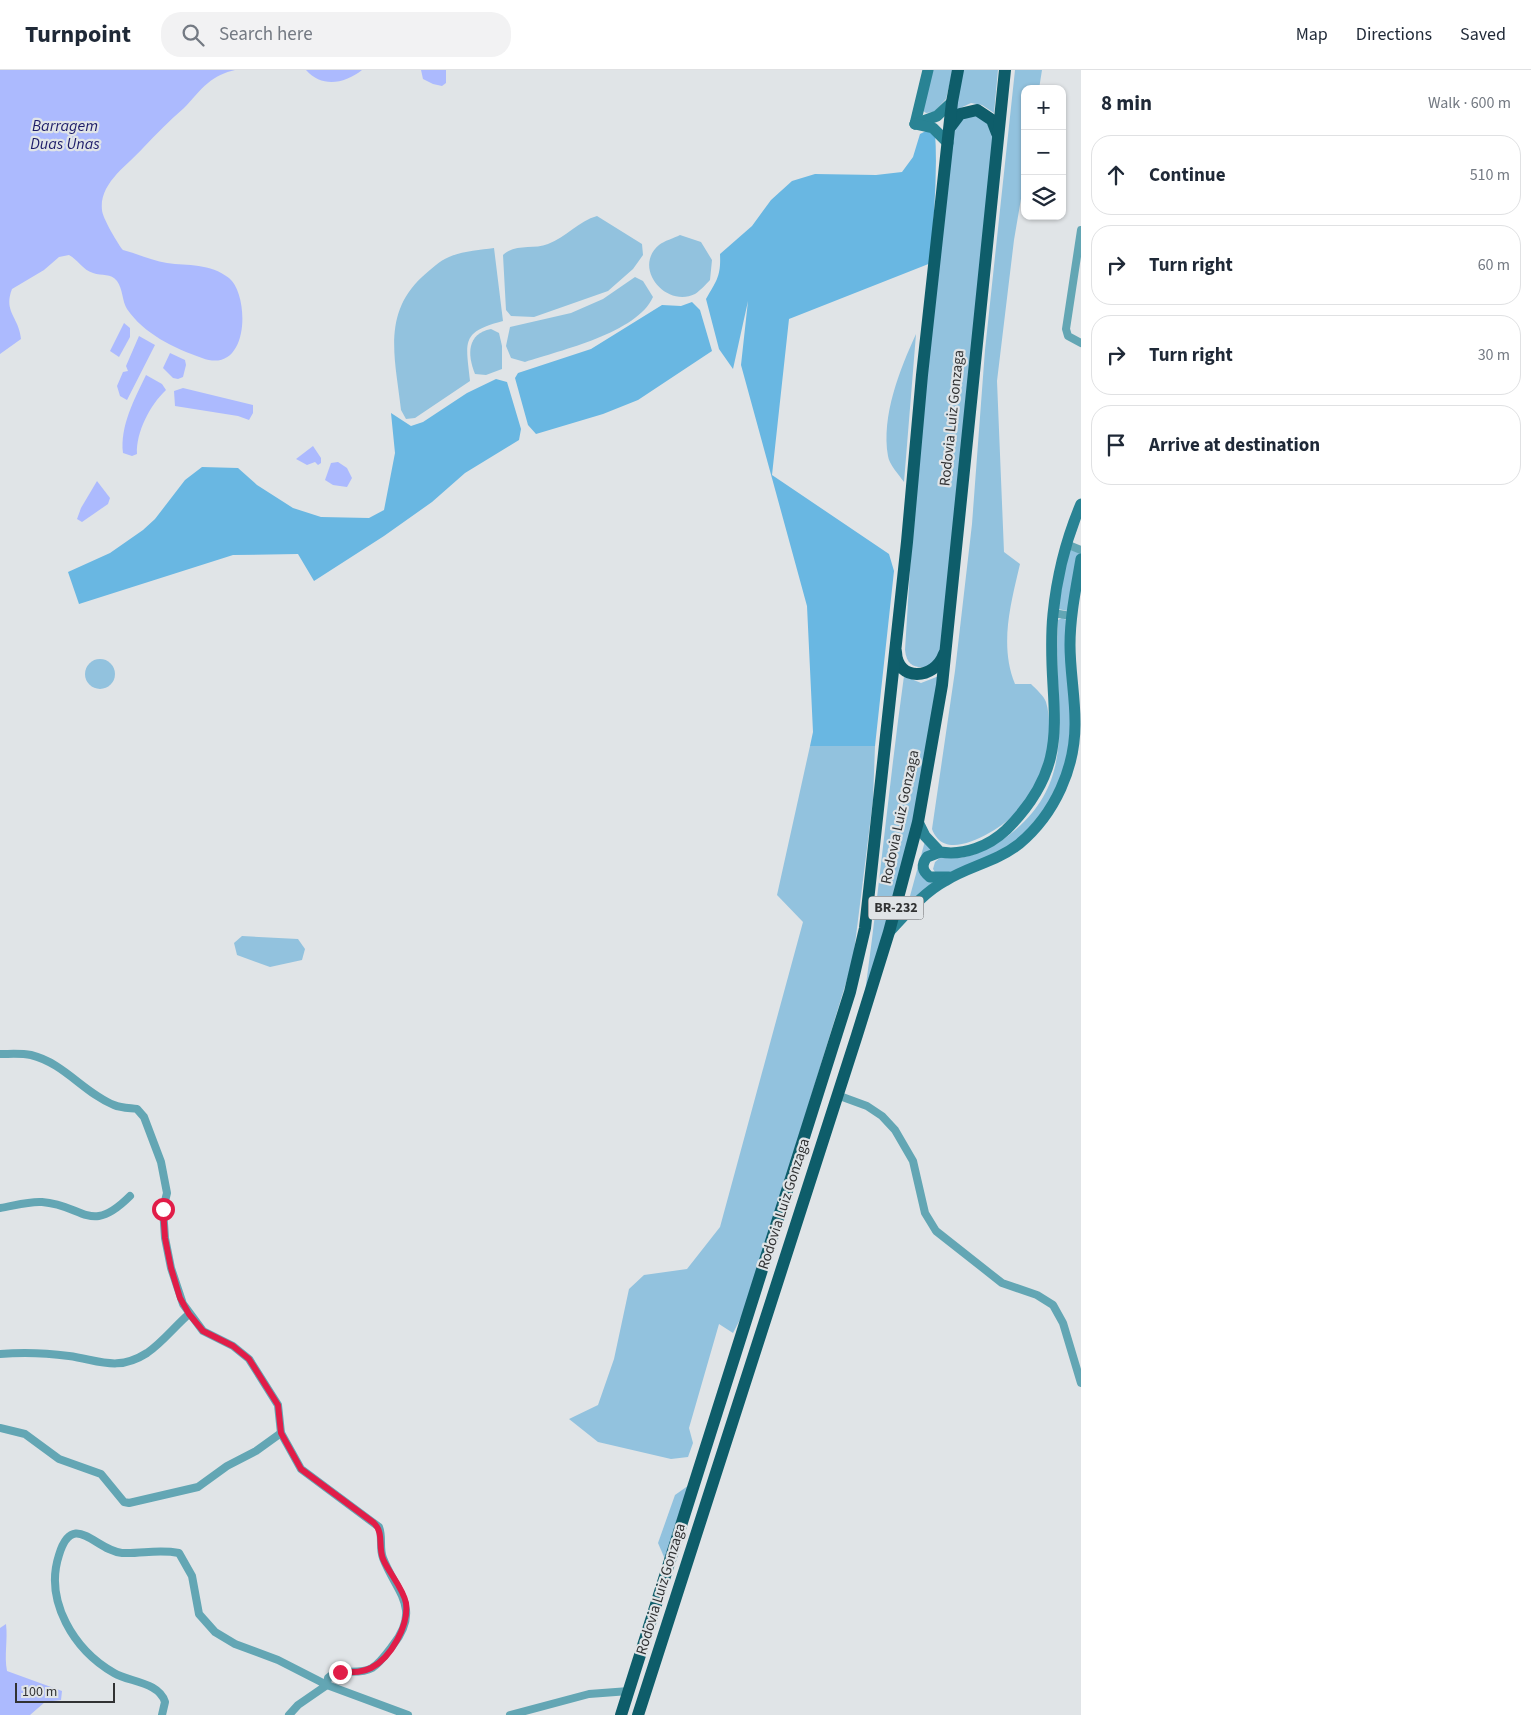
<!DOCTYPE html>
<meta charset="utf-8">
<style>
body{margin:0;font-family:"Source Sans 3",sans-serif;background:#f2f2f3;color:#1f2937}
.controls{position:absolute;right:15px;top:15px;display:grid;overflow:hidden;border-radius:10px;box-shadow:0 1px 4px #0004}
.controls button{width:45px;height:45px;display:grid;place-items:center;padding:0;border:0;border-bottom:1px solid #e0e1e3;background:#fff;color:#1f2937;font:25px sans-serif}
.scale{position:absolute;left:15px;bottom:12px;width:100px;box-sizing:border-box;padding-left:5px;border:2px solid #313233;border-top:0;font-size:14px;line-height:18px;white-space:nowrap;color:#313233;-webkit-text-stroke:4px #e0e4e7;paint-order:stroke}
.stop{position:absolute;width:15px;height:15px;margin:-11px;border:4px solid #e11d48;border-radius:50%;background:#fff}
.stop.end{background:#e11d48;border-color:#fff;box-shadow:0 1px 5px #0008}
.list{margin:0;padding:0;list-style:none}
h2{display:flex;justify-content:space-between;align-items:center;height:65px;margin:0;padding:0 20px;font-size:21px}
h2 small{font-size:16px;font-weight:400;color:#747a83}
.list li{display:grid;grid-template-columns:32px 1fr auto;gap:15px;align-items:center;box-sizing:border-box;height:80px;margin:0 10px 10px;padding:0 10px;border:1px solid #e0e1e3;border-radius:20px}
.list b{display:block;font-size:19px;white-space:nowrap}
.list em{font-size:16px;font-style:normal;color:#747a83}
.icon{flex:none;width:28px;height:28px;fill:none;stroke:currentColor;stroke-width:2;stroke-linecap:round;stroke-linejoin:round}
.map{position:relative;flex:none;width:1081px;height:1645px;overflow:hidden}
header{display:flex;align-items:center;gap:30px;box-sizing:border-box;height:70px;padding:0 25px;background:#fff;border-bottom:1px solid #e0e1e3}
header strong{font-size:24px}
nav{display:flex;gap:28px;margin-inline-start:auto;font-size:18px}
.search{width:350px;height:45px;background:#f2f2f3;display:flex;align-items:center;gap:12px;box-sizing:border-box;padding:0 18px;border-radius:20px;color:#747a83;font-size:19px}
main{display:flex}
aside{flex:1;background:#fff}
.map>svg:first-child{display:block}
</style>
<header>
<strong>Turnpoint</strong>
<div class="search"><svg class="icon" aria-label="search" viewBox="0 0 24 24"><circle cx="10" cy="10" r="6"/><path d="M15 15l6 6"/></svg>Search here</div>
<nav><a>Map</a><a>Directions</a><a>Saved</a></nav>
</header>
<main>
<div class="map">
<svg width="1081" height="1645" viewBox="0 0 1081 1645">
<rect width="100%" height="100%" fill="#e0e4e7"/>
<!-- green -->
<g fill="#92c2de">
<polygon points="931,0 953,0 946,29 934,42 926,43 922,40"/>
<polygon points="962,0 998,0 994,43 982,35 971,33 954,41"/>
<path d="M1015 0H1042L1039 19H1025V105L1014 170 997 311 1004 482 1020 494C1011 533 999 575 1015 614H1031C1036 619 1044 626 1046 632 1053 656 1048 693 1036 715 1032 723 1027 731 1021 738 1008 754 957 789 938 769 935 766 933 762 932 759L955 601 972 454 985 280Z"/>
<path d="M982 44 998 73 942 581 936 595C919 599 907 599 905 580L922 305 956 49Z"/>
<path d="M597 146 642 174 643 185 633 199 608 221 534 247 511 246 506 240 503 185C516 173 533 180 548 174 566 167 579 151 597 146Z"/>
<path d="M680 165 701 172 712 190 710 210C706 214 700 221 695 224 666 238 632 198 659 175 664 171 674 168 680 165Z"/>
<path d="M494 178 503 251C460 262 466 272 470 311L415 348 406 349 401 340C396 292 381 245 422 207 430 200 439 191 449 187 463 181 480 180 494 178Z"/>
<path d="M635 207 643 211 653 227C637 263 561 280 525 292L511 288 506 276 510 257 571 243 603 229Z"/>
<path d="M491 259 499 263 502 276V299L486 305 475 304C467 284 467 264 491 259Z"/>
<path d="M916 264 904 412C899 405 889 394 888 386 881 346 900 299 916 264Z"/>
<polygon points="1068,479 1080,483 1068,541 1058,539"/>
<path d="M1062 548 1068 551 1072 677 1054 727 1016 774 959 804 935 802 933 799 935 792 942 786C949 785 957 789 964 787 982 784 1001 772 1014 761 1064 719 1061 671 1058 611 1057 591 1057 571 1058 550Z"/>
<circle cx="100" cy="604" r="15"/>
<path d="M904 606 921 613 939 606 916 751 864 930C879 822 889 714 904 606Z"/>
<polygon points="810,676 875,676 873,730 853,890 746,1238 733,1263 719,1254 689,1358 693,1373 688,1387 671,1389 598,1372 569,1349 598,1335 614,1289 629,1219 644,1205 687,1199 720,1157 803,852 777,825"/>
<polygon points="925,771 936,781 921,800 945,811 907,837"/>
<polygon points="242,866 298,869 305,879 302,890 270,897 237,885 234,873"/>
<polygon points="692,1413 667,1494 658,1473 675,1425"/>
</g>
<!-- forest -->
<g fill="#69b7e2">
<path d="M930 59 935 62C938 105 933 149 931 193L789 249 772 405 889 484 894 501 875 676H810L813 662 807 536 741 295 748 231 733 299 719 279 706 229C717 210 721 206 720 184L752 156 771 130 792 111 815 104 876 105 902 102 913 87 920 64Z"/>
<polygon points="692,232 700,240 712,281 638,330 603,344 536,364 528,355 515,308 518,303 591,279 662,235 681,236"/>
<polygon points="496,309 507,312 521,359 519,370 465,403 432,432 384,466 314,511 298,484 233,485 79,534 68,502 110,483 143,460 155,449 185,410 202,397 238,398 257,415 293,438 321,447 369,448 384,440 395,383 391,343 411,356 423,352 467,323"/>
</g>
<!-- water -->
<g fill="#acbafe">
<path d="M0 0H235C225 2 215 7 208 13 199 20 192 30 184 38 169 51 156 64 143 78 128 95 99 113 102 140 102 147 119 176 123 180 138 184 153 191 167 193 188 196 210 193 229 208 250 225 250 306 202 288 174 278 144 264 127 239 122 231 123 219 117 211 111 203 102 206 93 203 83 200 78 190 69 185L59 187 44 200 12 219C3 242 19 247 21 269L0 284Z"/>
<path d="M306 0H362C344 14 322 18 306 0Z"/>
<polygon points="421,0 446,0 446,13 442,16 433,14 423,9"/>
<polygon points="124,253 130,258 130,267 119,287 110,281"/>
<polygon points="139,266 155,275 127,330 120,326 117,316 123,302 128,301 126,296"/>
<polygon points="170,283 185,290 186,295 183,307 178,309 173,308 163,298"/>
<path d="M146 305 162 314 166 320C150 335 136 362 137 384L132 386 123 383C120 356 134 330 146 305Z"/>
<polygon points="183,318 253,335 253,343 249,350 238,346 175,336 174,321"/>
<polygon points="313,376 321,388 321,393 318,395 315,392 307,395 296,389"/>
<polygon points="338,392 347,398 352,408 347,417 333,415 325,410 331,393"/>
<polygon points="97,411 110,428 108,434 82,452 77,449 81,438"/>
<path d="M6 1554C8 1570 4 1585 7 1601L62 1621 61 1630 45 1632 30 1645H0V1558Z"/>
</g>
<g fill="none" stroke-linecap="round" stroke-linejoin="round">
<!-- minor -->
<g stroke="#63a6b4" stroke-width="8">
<polyline points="1081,160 1066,259 1068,266 1081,273"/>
<polyline points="1066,474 1081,480"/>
<polyline points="1053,543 1071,546"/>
<path d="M0 984C10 984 21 983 31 985 64 993 84 1023 114 1035 121 1038 130 1038 137 1039L144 1047 161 1092 167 1123 163 1139 165 1168 171 1198 183 1234 203 1261 233 1276 249 1289 278 1335 281 1363 301 1399 379 1457C383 1467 379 1478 383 1488 396 1522 422 1538 393 1575 387 1583 380 1593 372 1598 358 1606 340 1597 328 1608L327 1615 408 1645"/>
<polyline points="837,1025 867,1036 882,1046 895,1060 913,1091 925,1143 936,1161 1002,1213 1037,1225 1053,1235 1063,1253 1081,1313"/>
<path d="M0 1138C13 1136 29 1131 42 1132 84 1135 90 1166 130 1126"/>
<path d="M0 1284C22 1282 47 1283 69 1286 99 1290 117 1302 147 1283 162 1273 175 1256 189 1244"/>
<polyline points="0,1358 25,1364 59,1389 101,1404 124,1432 129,1433 198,1417 227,1396 256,1381 281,1363"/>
<path d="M162 1645 165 1632C159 1612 129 1612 114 1603 74 1580 44 1531 59 1485 73 1439 96 1481 122 1483 142 1484 157 1479 179 1483L192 1506 199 1544 215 1562 235 1574 278 1590 327 1615 298 1635 289 1645"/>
<polyline points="510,1645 589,1624 629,1621"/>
</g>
<!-- secondary -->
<g stroke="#298394" stroke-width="11">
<polyline points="915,54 928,0"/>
<polyline points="915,54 937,46 952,32"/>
<polyline points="915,54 933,58 948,73"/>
<path d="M918 752 925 766 940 782C964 786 989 776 1006 760 1081 686 1044 634 1053 544 1057 505 1066 469 1081 434"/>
<path d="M940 782 927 787C921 795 922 801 930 807H949"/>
<path d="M889 862C906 844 923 823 945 811 969 796 996 792 1019 774 1055 744 1076 697 1075 651 1075 626 1070 601 1070 575 1070 546 1076 518 1081 489"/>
</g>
<!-- trunk -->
<g stroke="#0e5d6a" stroke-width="12">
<polyline points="951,56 960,44 977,40 992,50 997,63"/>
<path d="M896 582C897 612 935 610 944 584"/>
<polyline points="621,1645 850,922 865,858 868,831 907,472 922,305 952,32 958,0"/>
<polyline points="638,1645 857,965 889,862 918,752 942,615 1005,0"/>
</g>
</g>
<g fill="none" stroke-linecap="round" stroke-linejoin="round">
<!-- route -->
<path stroke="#e11d48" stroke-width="6" d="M163 1139 165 1168 171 1198 180 1228 189 1244 203 1261 233 1276 249 1289 278 1335 281 1363 301 1399 374 1453C384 1463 378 1476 383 1489 389 1503 403 1518 406 1533 409 1555 391 1588 371 1598 361 1603 351 1602 340 1602"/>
</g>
<g text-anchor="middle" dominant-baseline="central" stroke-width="4.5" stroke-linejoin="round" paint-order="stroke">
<!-- shield labels -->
<rect fill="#e0e4e7" stroke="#666769" stroke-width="1" x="868.5" y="826.5" width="55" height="23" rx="4"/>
<g font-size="14" font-weight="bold" fill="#313233">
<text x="896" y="838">BR-232</text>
</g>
<!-- street labels -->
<g font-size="15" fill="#313233" stroke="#e0e4e7">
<text transform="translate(952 348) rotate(-84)">Rodovia Luiz Gonzaga</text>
<text transform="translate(900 747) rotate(-78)">Rodovia Luiz Gonzaga</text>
<text transform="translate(784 1134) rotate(-72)">Rodovia Luiz Gonzaga</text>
<text transform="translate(661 1519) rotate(-73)">Rodovia Luiz Gonzaga</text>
</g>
<!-- water labels -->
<g font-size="16" font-style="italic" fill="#1d1c68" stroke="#e0e4e7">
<text x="65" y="56">Barragem<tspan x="65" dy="18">Duas Unas</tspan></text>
</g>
</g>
</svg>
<div class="controls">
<button>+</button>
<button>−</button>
<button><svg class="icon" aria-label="layers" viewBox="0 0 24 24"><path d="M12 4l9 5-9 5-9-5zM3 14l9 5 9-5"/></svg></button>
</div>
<div class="scale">100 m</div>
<div class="stop" style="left:163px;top:1139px"></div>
<div class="stop end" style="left:340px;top:1602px"></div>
</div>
<aside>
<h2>8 min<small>Walk · 600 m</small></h2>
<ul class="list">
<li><svg class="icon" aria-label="ahead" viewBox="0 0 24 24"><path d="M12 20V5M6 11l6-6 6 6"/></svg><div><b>Continue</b></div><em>510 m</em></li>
<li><svg class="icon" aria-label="right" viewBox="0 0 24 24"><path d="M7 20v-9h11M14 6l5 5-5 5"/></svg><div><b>Turn right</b></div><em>60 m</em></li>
<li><svg class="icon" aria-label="right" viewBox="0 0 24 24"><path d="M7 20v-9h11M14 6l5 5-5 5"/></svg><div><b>Turn right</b></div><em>30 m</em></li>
<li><svg class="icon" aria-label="arrive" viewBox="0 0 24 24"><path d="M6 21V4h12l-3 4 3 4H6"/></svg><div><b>Arrive at destination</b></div></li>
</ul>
</aside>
</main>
